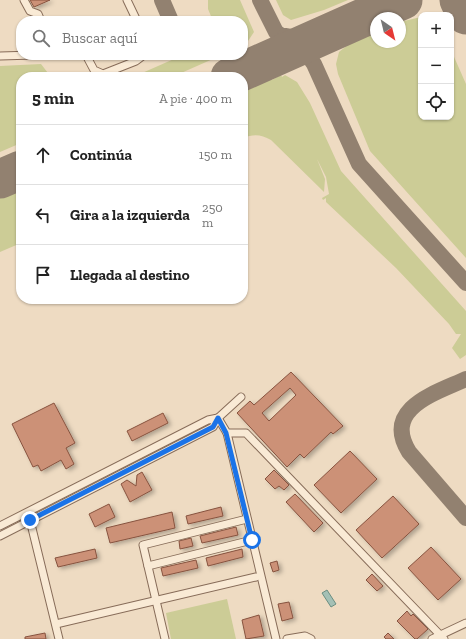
<!DOCTYPE html>
<html lang="es">
<meta charset="utf-8">
<style>
body{margin:0;font-family:"Zilla Slab",serif;background:#f2f2f2;color:#222}
.controls{position:absolute;right:12px;top:12px;display:grid;overflow:hidden;border-radius:8px;box-shadow:0 1px 3px #0004}
.controls button{width:36px;height:36px;display:grid;place-items:center;padding:0;border:0;border-bottom:1px solid #e0e0e0;background:#fff;color:#222;font:20px sans-serif}
.compass{position:absolute;left:370px;top:12px;width:36px;height:36px;border-radius:50%;background:#fff;box-shadow:0 1px 3px #0004;rotate:145deg}
.stop{position:absolute;width:12px;height:12px;margin:-9px;border:3px solid #1a73e8;border-radius:50%;background:#fff}
.stop.end{background:#1a73e8;border-color:#fff;box-shadow:0 1px 4px #0008}
.list{margin:0;padding:0;list-style:none}
h2{display:flex;justify-content:space-between;align-items:center;height:52px;margin:0;padding:0 16px;font-size:17px}
h2 small{font-size:13px;font-weight:400;color:#767676}
.list li{display:grid;grid-template-columns:26px 1fr auto;gap:12px;align-items:center;box-sizing:border-box;height:60px;padding:0 16px;border-top:1px solid #e0e0e0}
.list b{display:block;font-size:15px;white-space:nowrap}
.list em{font-size:13px;font-style:normal;color:#767676}
.icon{flex:none;width:22px;height:22px;fill:none;stroke:currentColor;stroke-width:2;stroke-linecap:round;stroke-linejoin:round}
.map{position:relative;flex:none;width:466px;height:639px;overflow:hidden}
.search{position:absolute;background:#fff;box-shadow:0 1px 3px #0004;left:16px;top:16px;width:232px;height:44px;display:flex;align-items:center;gap:10px;box-sizing:border-box;padding:0 14px;border-radius:16px;color:#767676;font-size:15px}
.panel{position:absolute;background:#fff;box-shadow:0 1px 3px #0004;left:16px;top:72px;width:232px;height:232px;border-radius:16px}
.map>svg:first-child{display:block}
</style>
<div class="map">
<svg width="466" height="639" viewBox="0 0 466 639">
<defs>
<filter id="shadow"><feDropShadow dx="3" dy="2" stdDeviation="2" flood-color="#0004"/></filter>
</defs>
<rect width="100%" height="100%" fill="#eedbc2"/>
<!-- green -->
<g fill="#cccc96">
<polygon points="208,0 240,0 254,32 248,41 243,45 243,21 213,21 208,9"/>
<polygon points="276,0 348,0 324,10 291,20 283,15"/>
<path d="M421 17V117H451V50L466 84V258L370 151 338 74 336 64 339 52C351 42 361 37 376 31V42H400V22Z"/>
<polygon points="183,55 222,55 172,77 133,77"/>
<polygon points="41,64 51,77 21,77 21,143 0,152 0,66"/>
<path d="M281 75 282 77 285 75 297 82 310 103 341 171 466 311V355L460 359 452 348 461 334H456L449 324 396 268 326 202V198L323 200 322 198 329 194 326 177 317 159 325 179 324 192 271 140C261 134 253 134 243 138V89L269 77 272 80Z"/>
<polygon points="21,188 21,243 0,252 0,197"/>
<polygon points="227,599 236,639 171,639 166,613"/>
</g>
<!-- water -->
<polygon fill="#a4c0b5" stroke="#6b8e81" points="327,590 336,604 331,607 322,593"/>
<g fill="none" stroke-linecap="round" stroke-linejoin="round">
<!-- taxiway -->
<g stroke="#928170" stroke-width="16">
<polyline points="162,0 171,21"/>
<polyline points="260,0 276,32 307,54 314,64 359,164 466,283"/>
<polyline points="457,0 463,8"/>
<polyline points="285,36 302,39 330,32"/>
<path d="M466 379C436 393 382 408 409 452L466 518"/>
</g>
<!-- runway -->
<g stroke="#928170" stroke-width="39">
<polyline points="459,0 466,15"/>
<polyline points="230,77 403,0"/>
<polyline points="0,179 21,170"/>
</g>
</g>
<!-- building -->
<g fill="#cc9177" stroke="#87533f" fill-rule="evenodd" filter="url(#shadow)">
<polygon points="30,0 50,0 34,7"/>
<path d="M291 372 343 426 333 434 331 432 304 458 300 454 287 467 237 413 250 401 254 405ZM290 388 296 395 269 421 262 413Z"/>
<polygon points="54,403 75,443 66,448 74,464 66,469 61,460 41,471 38,465 33,467 12,424"/>
<polygon points="163,413 168,423 132,441 127,431"/>
<polygon points="350,451 377,479 341,513 314,485"/>
<polygon points="274,470 289,485 284,490 279,486 275,489 265,479"/>
<polygon points="142,472 152,490 130,502 121,484 127,480 136,486 137,475"/>
<polygon points="295,494 323,523 314,532 286,502"/>
<polygon points="393,496 419,524 382,558 356,530"/>
<polygon points="109,504 115,517 95,527 89,514"/>
<polygon points="221,507 223,516 188,524 186,516"/>
<polygon points="172,512 175,528 110,543 106,528"/>
<polygon points="236,527 238,535 202,543 200,536"/>
<polygon points="191,538 193,546 180,549 179,541"/>
<polygon points="431,547 461,579 438,600 408,568"/>
<polygon points="95,549 97,558 58,567 55,558"/>
<polygon points="242,549 243,557 208,566 206,558"/>
<polygon points="196,560 198,568 163,576 161,568"/>
<polygon points="277,561 279,570 273,572 270,563"/>
<polygon points="372,574 383,586 377,591 366,580"/>
<polygon points="289,602 293,618 282,621 278,604"/>
<polygon points="407,611 411,616 413,614 428,629 417,639 415,639 397,621"/>
<polygon points="259,615 264,636 246,639 242,620"/>
<polygon points="45,633 46,639 25,639 25,637"/>
<polygon points="388,633 394,639 386,639 384,637"/>
</g>
<g fill="none" stroke-linecap="round" stroke-linejoin="round">
<!-- minor casing -->
<g stroke="#876c59" stroke-width="9">
<g id="minor">
<polyline points="24,0 30,11 38,14 41,21"/>
<polyline points="127,0 137,21"/>
<polyline points="86,55 94,70 103,74 136,61 144,55"/>
<polyline points="0,56 34,55"/>
<polyline points="218,418 227,433 246,433 444,639"/>
<polyline points="227,433 276,639"/>
<polyline points="30,520 59,639"/>
<polyline points="0,526 208,420 218,418"/>
<polyline points="0,536 213,427 218,418 241,397"/>
<polyline points="148,566 252,540"/>
<polyline points="56,624 256,577"/>
<polyline points="165,639 143,545 247,519"/>
<polyline points="287,639 305,636 311,639"/>
<polyline points="432,639 466,623"/>
</g>
</g>
<!-- minor -->
<use href="#minor" stroke="#f9ead5" stroke-width="7"/>
</g>
<g fill="none" stroke-linecap="round" stroke-linejoin="round">
<!-- route -->
<polyline stroke="#1a73e8" stroke-width="5" points="30,520 213,427 218,418 226,433 252,540"/>
</g>
</svg>
<div class="controls">
<button>+</button>
<button>−</button>
<button><svg class="icon" aria-label="locate" viewBox="0 0 24 24"><circle cx="12" cy="12" r="6"/><path d="M12 2v4M12 18v4M2 12h4M18 12h4"/></svg></button>
</div>
<svg class="compass" viewBox="-18 -18 36 36"><path d="M0-13l5 13h-10z" fill="#e53935"/><path d="M0 13l5-13h-10z" fill="#767676"/></svg>
<div class="stop" style="left:252px;top:540px"></div>
<div class="stop end" style="left:30px;top:520px"></div>
<div class="search"><svg class="icon" aria-label="search" viewBox="0 0 24 24"><circle cx="10" cy="10" r="6"/><path d="M15 15l6 6"/></svg>Buscar aquí</div>
<section class="panel">
<h2>5 min<small>A pie · 400 m</small></h2>
<ul class="list">
<li><svg class="icon" aria-label="ahead" viewBox="0 0 24 24"><path d="M12 20V5M6 11l6-6 6 6"/></svg><div><b>Continúa</b></div><em>150 m</em></li>
<li><svg class="icon" aria-label="left" viewBox="0 0 24 24"><path d="M17 20v-9H6M10 6l-5 5 5 5"/></svg><div><b>Gira a la izquierda</b></div><em>250 m</em></li>
<li><svg class="icon" aria-label="arrive" viewBox="0 0 24 24"><path d="M6 21V4h12l-3 4 3 4H6"/></svg><div><b>Llegada al destino</b></div></li>
</ul>
</section>
</div>
